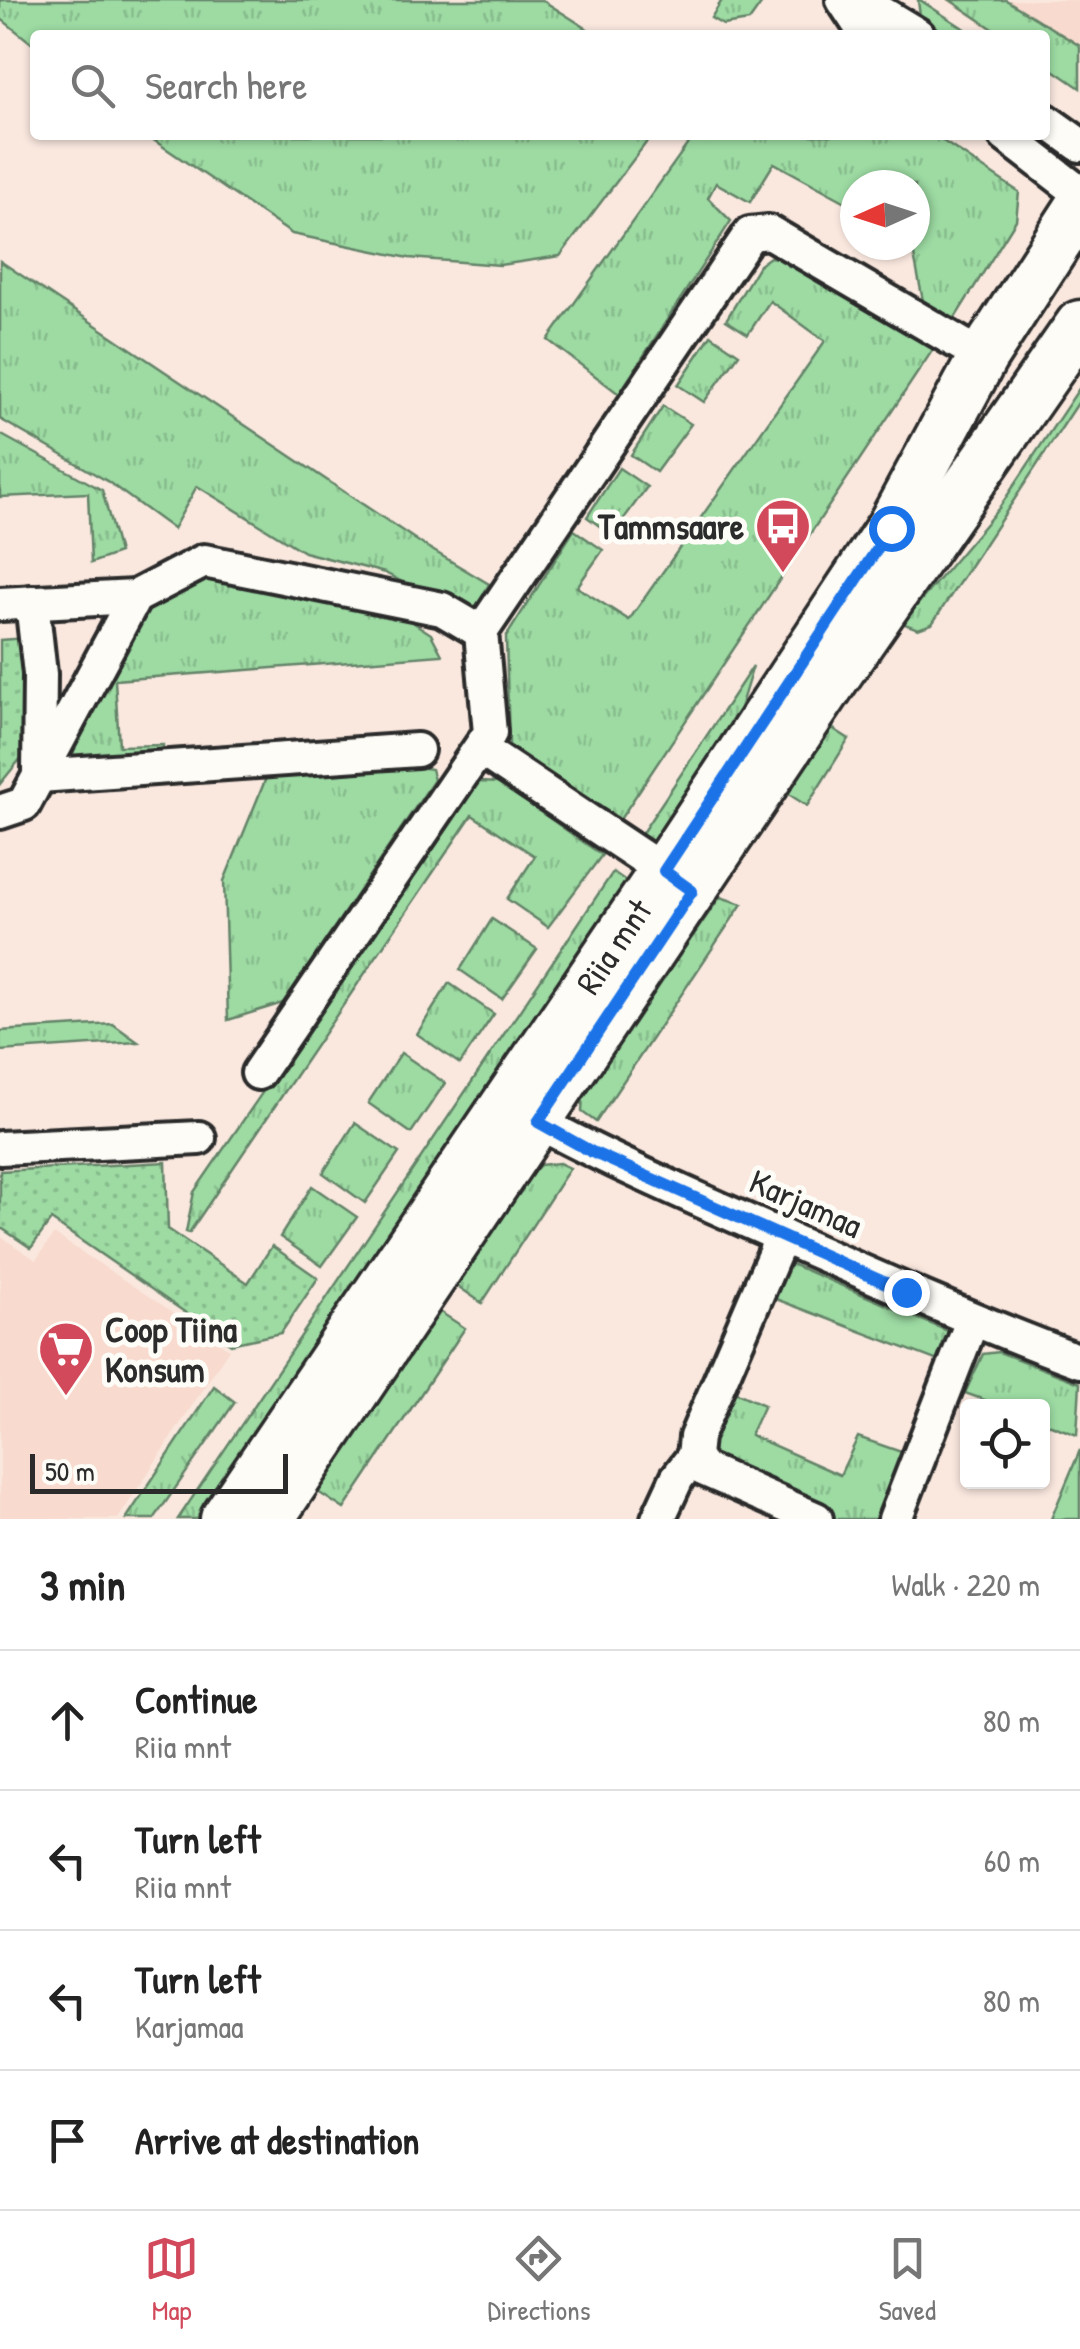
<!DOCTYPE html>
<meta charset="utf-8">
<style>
body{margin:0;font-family:"Patrick Hand",sans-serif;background:#f2f2f2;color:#222}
.controls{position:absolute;right:30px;bottom:30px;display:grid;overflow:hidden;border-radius:10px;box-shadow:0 2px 8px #0004}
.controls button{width:90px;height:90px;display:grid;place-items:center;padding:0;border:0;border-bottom:2px solid #e0e0e0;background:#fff;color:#222;font:50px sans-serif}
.compass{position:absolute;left:840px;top:170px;width:90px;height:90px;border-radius:50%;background:#fff;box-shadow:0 2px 8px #0004;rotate:267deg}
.scale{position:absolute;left:30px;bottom:25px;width:258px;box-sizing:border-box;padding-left:10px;border:5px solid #2b2b2b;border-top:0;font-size:28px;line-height:35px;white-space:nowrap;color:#2b2b2b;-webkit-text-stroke:8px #fdfcf7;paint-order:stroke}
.stop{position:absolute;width:30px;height:30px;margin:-22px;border:8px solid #1a73e8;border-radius:50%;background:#fff}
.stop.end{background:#1a73e8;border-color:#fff;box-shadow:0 2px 10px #0008}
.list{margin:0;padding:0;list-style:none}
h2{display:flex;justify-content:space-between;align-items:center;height:130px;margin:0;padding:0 40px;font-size:42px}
h2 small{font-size:32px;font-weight:400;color:#767676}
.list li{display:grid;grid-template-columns:65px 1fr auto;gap:30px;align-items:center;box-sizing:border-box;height:140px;padding:0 40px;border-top:2px solid #e0e0e0}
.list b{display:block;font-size:38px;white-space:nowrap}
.list p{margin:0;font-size:32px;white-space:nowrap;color:#767676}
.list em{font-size:32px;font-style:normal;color:#767676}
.icon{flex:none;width:55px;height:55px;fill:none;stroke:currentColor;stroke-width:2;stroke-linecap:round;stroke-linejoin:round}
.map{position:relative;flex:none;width:1080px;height:1519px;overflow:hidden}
.search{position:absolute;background:#fff;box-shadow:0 2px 8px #0004;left:30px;right:30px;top:30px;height:110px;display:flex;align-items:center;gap:25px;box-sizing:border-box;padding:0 35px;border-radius:10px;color:#767676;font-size:38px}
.sheet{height:690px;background:#fff}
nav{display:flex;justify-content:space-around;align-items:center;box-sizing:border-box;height:140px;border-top:2px solid #e0e0e0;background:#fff;font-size:28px;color:#767676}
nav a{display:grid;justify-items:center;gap:5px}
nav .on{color:#d1495b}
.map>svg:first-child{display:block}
</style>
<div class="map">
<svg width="1080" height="1519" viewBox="0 0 1080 1519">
<defs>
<pattern id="grass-tufts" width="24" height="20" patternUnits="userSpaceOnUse" patternTransform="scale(2.5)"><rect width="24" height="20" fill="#9ddba3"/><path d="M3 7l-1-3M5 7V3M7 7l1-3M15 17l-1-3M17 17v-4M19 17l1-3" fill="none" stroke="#87bc8c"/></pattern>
<pattern id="park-dots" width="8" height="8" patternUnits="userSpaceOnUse" patternTransform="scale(2.5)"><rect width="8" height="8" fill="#9ddba3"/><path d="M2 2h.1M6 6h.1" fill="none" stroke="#87bc8c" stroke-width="1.8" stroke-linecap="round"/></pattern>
</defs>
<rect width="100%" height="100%" fill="#fae8df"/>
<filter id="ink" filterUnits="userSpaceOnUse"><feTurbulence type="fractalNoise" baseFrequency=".01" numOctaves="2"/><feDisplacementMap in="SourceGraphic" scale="20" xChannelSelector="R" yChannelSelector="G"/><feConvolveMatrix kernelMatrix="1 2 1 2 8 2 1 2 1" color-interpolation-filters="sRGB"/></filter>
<g filter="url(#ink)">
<!-- built -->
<g fill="#f8dace">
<polygon points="946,0 1080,0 1080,88 1045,65 1045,35 999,35"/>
<polygon points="54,1234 229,1349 118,1519 0,1519 0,1236 36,1260"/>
</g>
<!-- grass -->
<g fill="url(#grass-tufts)" stroke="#648367" stroke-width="2.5">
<polygon points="0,0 542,0 597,35 35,35 35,46 0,18"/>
<polygon points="722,0 764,0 749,21 723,25 711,18"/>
<polygon points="918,0 920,0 974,35 948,35 920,17"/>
<polygon points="950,0 1006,0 1080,46 1080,88 1045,64 1045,35 1002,35"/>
<polygon points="146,135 652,135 560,256 500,265 409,258 292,234"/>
<polygon points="697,135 934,135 1019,192 1016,220 950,326 925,311 912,245 915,245 915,185 855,185 855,207 774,163 750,202 716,183 708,198 731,221 619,394 548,340 687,145"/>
<polygon points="770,257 783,259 936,345 619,821 509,745 506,637 574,530 603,550 577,587 629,620 825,341 770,301 748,334 726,320 759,265"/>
<polygon points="0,261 422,544 489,584 471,618 385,573 304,552 197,486 173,529 107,481 0,419"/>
<polygon points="711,335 739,354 704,402 678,385"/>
<polygon points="1080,387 1080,400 932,624 918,629 902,623 999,508"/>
<polygon points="663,406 691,424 656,472 631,455"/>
<polygon points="0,434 102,490 119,553 91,563 88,493 0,497"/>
<polygon points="619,468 647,487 612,535 587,517"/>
<polygon points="207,572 382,602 431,634 442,655 115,680 119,746 163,745 163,758 58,763 145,607"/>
<polygon points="753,666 735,724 654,845 640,836"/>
<polygon points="832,728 849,739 807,806 787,793"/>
<polygon points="419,767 431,769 434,780 283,1003 228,1020 224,881 266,778"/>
<polygon points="480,782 499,783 602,855 548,927 507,899 535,856 472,815 189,1233 186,1232 194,1192 470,790"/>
<polygon points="613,872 629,883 198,1519 178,1519"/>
<polygon points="720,897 742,904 596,1122 582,1112 583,1094"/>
<polygon points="492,919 537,949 502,999 460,970"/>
<polygon points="449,983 494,1014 460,1064 417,1034"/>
<polygon points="113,1024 138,1042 0,1051 0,1031"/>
<polygon points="401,1053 445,1083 411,1133 368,1103"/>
<polygon points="355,1123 399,1153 365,1203 323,1173"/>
<polygon points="559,1163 570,1168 482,1303 456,1285 534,1171 540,1165"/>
<polygon points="312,1186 357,1217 322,1266 280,1237"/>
<polygon points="782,1260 950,1332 938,1361 773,1298"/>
<polygon points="437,1310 465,1328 344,1509 315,1490"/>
<polygon points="999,1352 1080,1383 1077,1435 1043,1422 1042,1406 1001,1406 965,1393 983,1354"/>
<polygon points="214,1386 235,1402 154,1519 126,1519"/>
<polygon points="728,1389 764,1405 750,1435 840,1475 858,1437 910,1455 880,1519 834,1519 706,1466 703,1453"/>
<polygon points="1080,1450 1080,1519 1051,1519"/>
</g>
<!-- park -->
<g fill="url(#park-dots)" stroke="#648367" stroke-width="2.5">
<polygon points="27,638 26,752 0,784 0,640"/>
<polygon points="166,1162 168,1229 248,1283 272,1246 318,1278 281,1333 231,1344 51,1220 31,1248 0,1227 0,1171"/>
</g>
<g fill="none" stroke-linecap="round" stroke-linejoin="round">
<!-- minor casing -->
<g stroke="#2b2b2b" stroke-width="40">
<g id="minor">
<polyline points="843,0 866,35"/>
<polyline points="860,0 918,35"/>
<polyline points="1045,120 1080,145"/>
<polyline points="1005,135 1080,193"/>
<polyline points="32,602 40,674 39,776 417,750"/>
<polyline points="0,604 135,597"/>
<polyline points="480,749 680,882"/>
<polyline points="0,812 24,804 135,597 204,561 442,609 481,632 750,234 769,232 983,357"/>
<polyline points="258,1073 490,733 481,632"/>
<path d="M518 1111C600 1157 686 1194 772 1232 874 1277 975 1322 1080 1361"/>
<polyline points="0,1148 199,1138"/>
<polyline points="782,1236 696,1437 694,1456 701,1468 816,1519"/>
<polyline points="658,1519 677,1478 694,1456"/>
<polyline points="895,1519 972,1321"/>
</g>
</g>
<!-- secondary casing -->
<g stroke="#2b2b2b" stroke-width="55">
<g id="secondary">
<path id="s1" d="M225 1519 664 871 891 527 983 357 1080 207"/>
<polyline points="269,1519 837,674 1080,325"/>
</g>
</g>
<!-- minor -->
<use href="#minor" stroke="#fdfcf7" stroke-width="32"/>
<!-- secondary -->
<use href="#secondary" stroke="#fdfcf7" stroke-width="48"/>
</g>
</g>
<g fill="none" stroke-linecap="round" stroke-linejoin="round" filter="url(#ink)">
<!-- route -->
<polyline stroke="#1a73e8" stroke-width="12" points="891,528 664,871 692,891 538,1122 592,1152 906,1292"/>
</g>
<!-- icons -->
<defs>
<g id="bus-pin" transform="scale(2.875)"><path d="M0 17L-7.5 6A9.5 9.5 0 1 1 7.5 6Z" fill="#d1495b" stroke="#fdfcf7"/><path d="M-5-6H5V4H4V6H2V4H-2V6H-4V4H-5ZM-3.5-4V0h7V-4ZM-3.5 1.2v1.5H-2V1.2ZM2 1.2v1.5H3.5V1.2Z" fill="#fff"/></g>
<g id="supermarket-pin" transform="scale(2.875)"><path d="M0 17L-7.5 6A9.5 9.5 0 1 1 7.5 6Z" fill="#d1495b" stroke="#fdfcf7"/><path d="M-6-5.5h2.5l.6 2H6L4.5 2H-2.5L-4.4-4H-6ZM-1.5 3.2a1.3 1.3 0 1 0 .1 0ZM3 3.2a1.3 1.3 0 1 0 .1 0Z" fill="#fff"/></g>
</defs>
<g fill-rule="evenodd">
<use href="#bus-pin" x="783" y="526"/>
<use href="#supermarket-pin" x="66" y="1349"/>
</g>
<g text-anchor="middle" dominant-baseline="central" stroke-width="10" stroke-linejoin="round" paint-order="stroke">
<!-- poi labels -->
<g font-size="35" font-weight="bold" fill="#2b2b2b" stroke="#fdfcf7" text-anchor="end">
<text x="744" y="526">Tammsaare</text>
<text x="105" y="1329" text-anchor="start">Coop Tiina<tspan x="105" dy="40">Konsum</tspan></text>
</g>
<!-- street labels -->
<g font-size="35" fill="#2b2b2b" stroke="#fdfcf7">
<text stroke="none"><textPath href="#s1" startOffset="692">Riia mnt</textPath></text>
<text transform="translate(806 1203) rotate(24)">Karjamaa</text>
</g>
</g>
</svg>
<div class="controls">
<button><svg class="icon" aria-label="locate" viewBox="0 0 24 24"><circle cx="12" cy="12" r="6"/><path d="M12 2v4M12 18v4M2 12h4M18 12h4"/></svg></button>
</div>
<svg class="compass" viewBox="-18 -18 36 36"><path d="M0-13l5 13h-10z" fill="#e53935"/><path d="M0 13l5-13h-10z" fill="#767676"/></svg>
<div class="scale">50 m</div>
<div class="stop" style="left:891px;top:528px"></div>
<div class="stop end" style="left:906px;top:1292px"></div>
<div class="search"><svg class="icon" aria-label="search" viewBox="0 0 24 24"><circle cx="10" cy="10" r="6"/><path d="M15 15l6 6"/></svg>Search here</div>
</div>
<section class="sheet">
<h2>3 min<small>Walk · 220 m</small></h2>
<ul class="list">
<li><svg class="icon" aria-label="ahead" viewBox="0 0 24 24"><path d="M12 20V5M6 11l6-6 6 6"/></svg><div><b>Continue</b><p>Riia mnt</p></div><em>80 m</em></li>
<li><svg class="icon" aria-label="left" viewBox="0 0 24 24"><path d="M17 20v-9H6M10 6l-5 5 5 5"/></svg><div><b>Turn left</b><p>Riia mnt</p></div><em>60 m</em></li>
<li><svg class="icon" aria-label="left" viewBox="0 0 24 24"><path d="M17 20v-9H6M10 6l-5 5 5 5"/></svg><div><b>Turn left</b><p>Karjamaa</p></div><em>80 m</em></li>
<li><svg class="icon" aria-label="arrive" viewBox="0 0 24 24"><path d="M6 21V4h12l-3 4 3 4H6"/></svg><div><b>Arrive at destination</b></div></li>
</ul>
</section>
<nav>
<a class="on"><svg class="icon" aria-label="map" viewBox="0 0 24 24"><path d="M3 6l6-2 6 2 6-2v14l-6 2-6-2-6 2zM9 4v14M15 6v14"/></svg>Map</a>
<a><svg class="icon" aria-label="directions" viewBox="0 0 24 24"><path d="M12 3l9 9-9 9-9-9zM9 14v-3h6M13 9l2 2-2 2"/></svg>Directions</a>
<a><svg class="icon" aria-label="saved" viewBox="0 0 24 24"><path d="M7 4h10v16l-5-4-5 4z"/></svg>Saved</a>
</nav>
